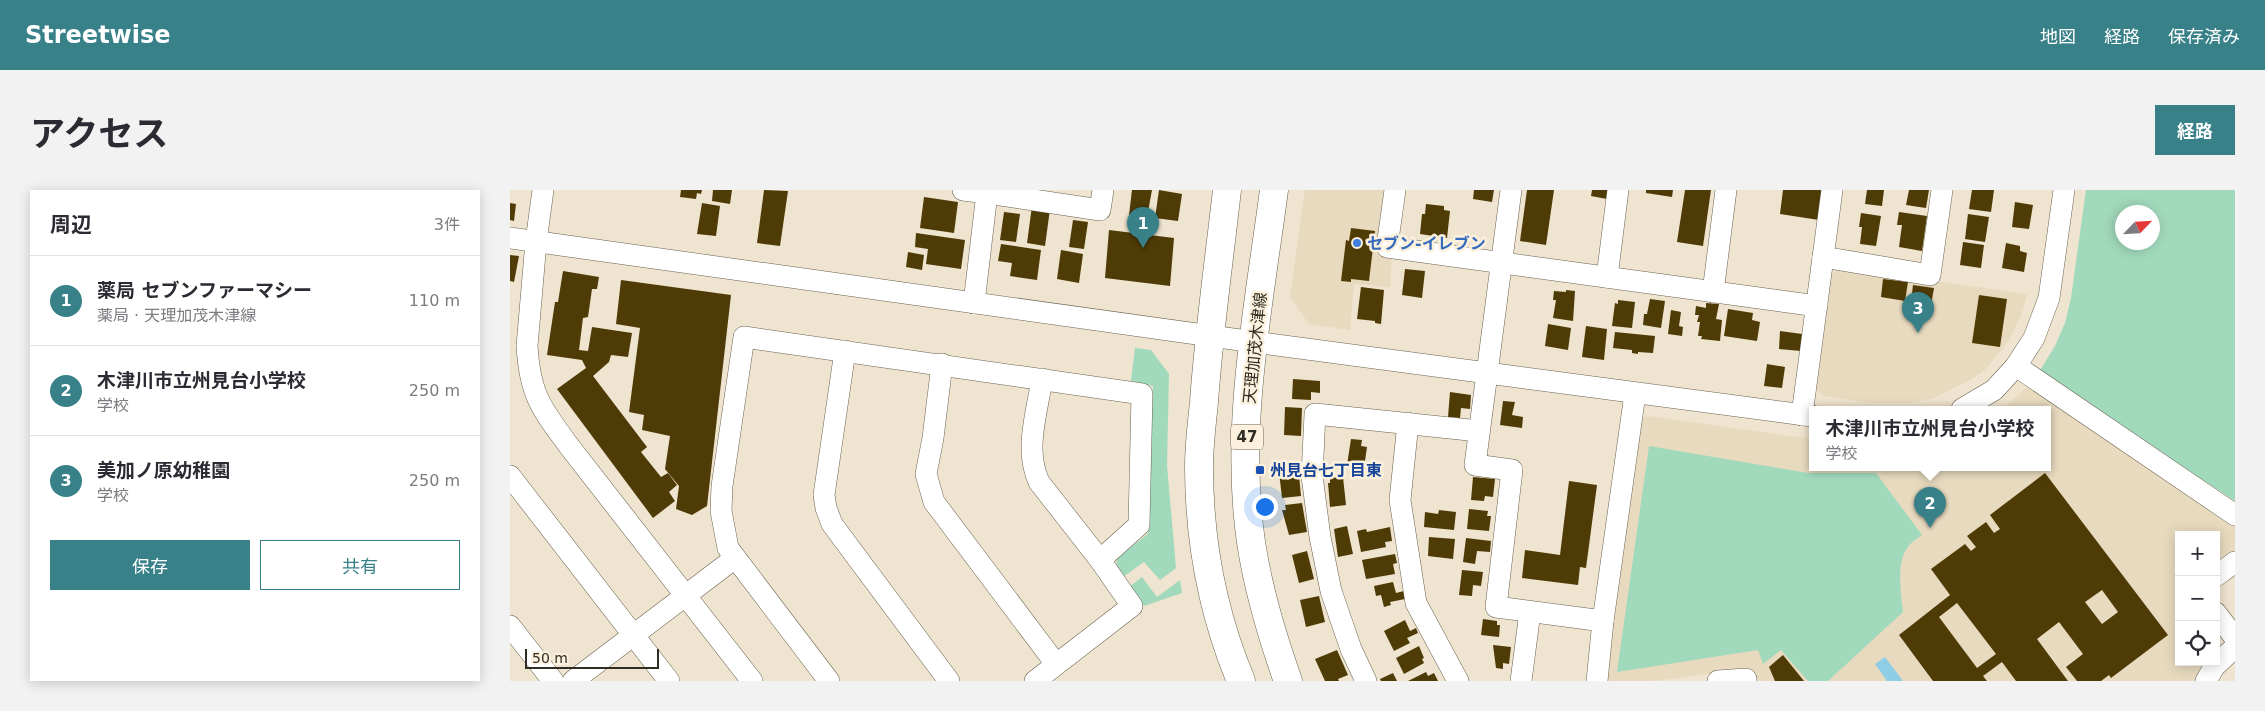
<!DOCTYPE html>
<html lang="ja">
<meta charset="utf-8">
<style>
body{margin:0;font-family:"DejaVu Sans","Noto Sans JP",sans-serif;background:#f2f2f3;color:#2b2b33}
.controls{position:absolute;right:15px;bottom:15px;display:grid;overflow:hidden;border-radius:0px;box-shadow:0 2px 12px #0003}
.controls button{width:45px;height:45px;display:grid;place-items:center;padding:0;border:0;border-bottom:1px solid #e1e1e2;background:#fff;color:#2b2b33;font:25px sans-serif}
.compass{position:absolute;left:1605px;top:15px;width:45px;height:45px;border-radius:50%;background:#fff;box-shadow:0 2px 12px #0003;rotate:65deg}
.scale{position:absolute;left:15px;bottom:12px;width:134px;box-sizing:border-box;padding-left:5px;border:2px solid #2f2c24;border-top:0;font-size:14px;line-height:18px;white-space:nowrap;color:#2f2c24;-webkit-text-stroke:4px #fbf1dc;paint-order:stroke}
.you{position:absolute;left:754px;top:316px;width:18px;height:18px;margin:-12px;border:4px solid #fff;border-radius:50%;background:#1a73e8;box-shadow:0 0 0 8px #1a73e833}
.badge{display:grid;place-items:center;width:32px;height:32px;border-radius:50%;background:#398189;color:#fff;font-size:16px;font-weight:700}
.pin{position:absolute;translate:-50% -41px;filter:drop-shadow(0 1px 2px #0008)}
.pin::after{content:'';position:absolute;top:26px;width:18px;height:15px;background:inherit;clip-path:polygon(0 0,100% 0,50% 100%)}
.popup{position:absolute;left:1299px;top:216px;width:242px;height:65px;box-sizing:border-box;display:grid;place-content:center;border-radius:0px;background:#fff;filter:drop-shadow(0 1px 4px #0005);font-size:16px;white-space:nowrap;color:#7c7c81}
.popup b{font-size:19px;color:#2b2b33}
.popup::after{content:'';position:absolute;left:50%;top:100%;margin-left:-10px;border:10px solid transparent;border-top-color:#fff}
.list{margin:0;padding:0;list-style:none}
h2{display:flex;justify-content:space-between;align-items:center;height:65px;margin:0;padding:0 20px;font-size:21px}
h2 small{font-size:16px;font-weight:400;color:#7c7c81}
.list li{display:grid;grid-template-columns:32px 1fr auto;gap:15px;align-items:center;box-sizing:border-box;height:90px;padding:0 20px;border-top:1px solid #e1e1e2}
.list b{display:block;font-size:19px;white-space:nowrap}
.list p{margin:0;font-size:16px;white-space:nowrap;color:#7c7c81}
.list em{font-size:16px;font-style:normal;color:#7c7c81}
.actions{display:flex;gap:10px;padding:15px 20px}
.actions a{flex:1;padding:11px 0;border:1px solid #398189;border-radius:0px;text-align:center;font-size:18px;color:#398189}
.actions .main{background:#398189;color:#fff}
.icon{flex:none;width:28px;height:28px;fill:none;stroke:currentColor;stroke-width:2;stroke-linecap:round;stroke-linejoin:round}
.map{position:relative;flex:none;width:1725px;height:491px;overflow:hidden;border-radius:0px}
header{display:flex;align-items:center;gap:30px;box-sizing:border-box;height:70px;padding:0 25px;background:#398189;color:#fff}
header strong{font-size:24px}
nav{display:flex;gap:28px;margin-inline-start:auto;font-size:18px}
.intro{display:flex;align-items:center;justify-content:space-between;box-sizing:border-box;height:120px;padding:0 30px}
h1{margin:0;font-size:35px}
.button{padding:12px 22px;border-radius:0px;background:#398189;color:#fff;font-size:18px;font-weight:700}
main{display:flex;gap:30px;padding:0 30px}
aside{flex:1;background:#fff;border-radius:0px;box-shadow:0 2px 12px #0003}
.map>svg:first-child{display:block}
</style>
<header>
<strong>Streetwise</strong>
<nav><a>地図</a><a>経路</a><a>保存済み</a></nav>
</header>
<div class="intro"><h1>アクセス</h1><a class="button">経路</a></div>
<main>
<aside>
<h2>周辺<small>3件</small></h2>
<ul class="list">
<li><span class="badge">1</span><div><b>薬局 セブンファーマシー</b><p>薬局 · 天理加茂木津線</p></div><em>110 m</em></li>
<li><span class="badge">2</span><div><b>木津川市立州見台小学校</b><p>学校</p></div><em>250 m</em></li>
<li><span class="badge">3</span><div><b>美加ノ原幼稚園</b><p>学校</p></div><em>250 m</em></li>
</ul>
<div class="actions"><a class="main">保存</a><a>共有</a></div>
</aside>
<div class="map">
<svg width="1725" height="491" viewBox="0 0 1725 491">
<rect width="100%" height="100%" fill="#eee4cf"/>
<!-- built -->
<g fill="#e7dabe">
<polygon points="795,0 876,0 867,64 882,67 880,97 844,94 840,140 799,134 780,107"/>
<polygon points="1330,78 1517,104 1512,123 1499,150 1475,180 1460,190 1424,208 1399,213 1362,213 1313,206 1305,198 1321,85"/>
<polygon points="1521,193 1725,330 1725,365 1706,379 1706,345 1669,345 1669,472 1702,472 1689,491 1245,491 1241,478 1144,491 1094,491 1129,232 1134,227 1138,226 1302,249 1302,277 1538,277 1538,219 1493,219"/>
</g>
<!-- green -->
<g fill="#a1d9bc" fill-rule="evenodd">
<path d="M1576 0H1725V311L1529 182 1545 156 1555 133 1561 108ZM1612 22H1642V52H1612Z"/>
<polygon points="625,158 641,160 659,184 657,275 666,378 650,390 634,372 613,387 606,379 607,368 638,344 636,290 643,196 621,191"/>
<path d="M1139 256 1298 283H1366L1412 345C1408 348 1400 353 1397 358 1386 375 1391 404 1393 422L1318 491H1298L1271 460 1253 474 1248 460 1107 482Z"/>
<polygon points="632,387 647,407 670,390 672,403 634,416 619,397"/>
</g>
<!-- water -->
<polygon fill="#90cee5" points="1375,467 1393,491 1377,491 1365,474"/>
<!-- building -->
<g fill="#4f3b06" fill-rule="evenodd">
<polygon points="171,0 192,0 191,4 187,3 186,9 170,7"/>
<polygon points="203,0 222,0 220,14 202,11"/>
<polygon points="254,0 278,1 270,56 247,53"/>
<polygon points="622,0 642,0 637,27 619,25"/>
<polygon points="649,0 672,4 668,31 645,28"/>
<polygon points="964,0 984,0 982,12 963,9"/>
<polygon points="1017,0 1044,0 1036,55 1010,51"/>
<polygon points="1082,0 1098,0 1097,9 1081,6"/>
<polygon points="1136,0 1163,0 1162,7 1136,3"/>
<polygon points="1175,0 1201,0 1193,56 1167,52"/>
<polygon points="1273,0 1313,0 1309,30 1270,24"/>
<polygon points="1357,0 1374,0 1372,16 1355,14"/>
<polygon points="1399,0 1419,0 1416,18 1396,15"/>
<polygon points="1462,0 1484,0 1481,22 1459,19"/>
<polygon points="414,7 448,12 444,43 410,38"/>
<polygon points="1505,12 1523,15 1519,39 1502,37"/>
<polygon points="0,13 6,14 4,31 0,30"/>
<polygon points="192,13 210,16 206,46 187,44"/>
<polygon points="916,14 934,16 934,20 940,21 937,48 910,44 912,24 915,24"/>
<polygon points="522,16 540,19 535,56 517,53"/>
<polygon points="494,22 510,24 506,52 490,50"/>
<polygon points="1389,22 1417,26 1412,61 1389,57 1392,35 1387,35"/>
<polygon points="1351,23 1371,26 1366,56 1350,54 1352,37 1349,37"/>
<polygon points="1458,24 1479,27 1475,52 1455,49"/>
<polygon points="563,30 578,32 574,59 559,57"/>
<polygon points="841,38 865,41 859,91 841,89 841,92 831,91 836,50 839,51"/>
<polygon points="599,40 664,48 660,96 595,88"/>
<polygon points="406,43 455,50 451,79 416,74 418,59 405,57"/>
<polygon points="1453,52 1474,55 1471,78 1450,75"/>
<polygon points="1496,53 1510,56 1510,61 1517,63 1514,82 1492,78"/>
<polygon points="491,54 531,60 527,90 500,86 502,73 488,71"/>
<polygon points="551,60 573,64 569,93 547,89"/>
<polygon points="398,62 414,65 412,80 396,77"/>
<polygon points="0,65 9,66 4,92 0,91"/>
<polygon points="895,79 915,81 912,108 892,105"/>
<polygon points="53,81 89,87 87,99 82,99 78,127 73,128 69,160 78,161 82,137 122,143 118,167 101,165 99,172 83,186 137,257 131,262 151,287 158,283 167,295 159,302 165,311 143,328 47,199 76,178 72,170 37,165 45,112 48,112"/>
<polygon points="1373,89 1398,92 1395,111 1371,107"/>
<polygon points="111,90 221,105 197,316 182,325 166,319 169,296 155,279 160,246 132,240 134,225 119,222 130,138 106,134"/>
<polygon points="1403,95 1424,98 1421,115 1401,112"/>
<polygon points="851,97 874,100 871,134 865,133 865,131 847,129"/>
<polygon points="1056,100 1065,101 1063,131 1043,128 1046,110 1043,110 1044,101 1056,102"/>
<polygon points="1469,105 1497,109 1490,157 1462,153"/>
<polygon points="1140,109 1155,111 1151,138 1133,135 1134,124 1137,124"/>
<polygon points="1108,110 1125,112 1122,138 1102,136 1105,113 1108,114"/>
<polygon points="1196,113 1209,114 1206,129 1212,130 1210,151 1191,149 1192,146 1188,146 1190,132 1187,132 1189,125 1185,125 1186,116 1196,118"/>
<polygon points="1218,119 1243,123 1242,130 1250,132 1247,151 1214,146"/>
<polygon points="1161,120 1171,122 1169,136 1173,137 1172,146 1158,144"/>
<polygon points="1038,134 1061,138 1058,160 1035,156"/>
<polygon points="1076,136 1097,139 1094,170 1072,167"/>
<polygon points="1270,141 1292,144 1291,161 1269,159"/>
<polygon points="1105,142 1145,146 1143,163 1128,162 1128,164 1122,163 1122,160 1103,158"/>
<polygon points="1257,174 1275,177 1272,198 1254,196"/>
<polygon points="783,189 810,191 810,203 801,202 801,210 782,209"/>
<polygon points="940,202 961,205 960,219 951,218 950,228 938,227"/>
<polygon points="993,211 1005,212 1002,225 1013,227 1012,238 990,235"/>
<polygon points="775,217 792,218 791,246 774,245"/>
<polygon points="841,249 852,250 851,256 857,257 854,278 837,275"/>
<polygon points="779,272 781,286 789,285 791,306 772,308 768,273"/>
<path d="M1535 283 1658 445 1601 488 1599 485 1591 491H1567L1556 477 1573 464 1549 432 1527 449 1558 491H1506L1492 472 1473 486 1477 491H1423L1389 445 1440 405 1421 379 1455 354 1461 361 1466 357 1457 346 1476 332 1484 343 1490 339 1480 325ZM1592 400 1608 422 1592 434 1575 412ZM1447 413 1486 464 1467 478 1429 427Z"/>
<polygon points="833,287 836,315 820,317 818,293 820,293 820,288"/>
<polygon points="963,287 985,289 983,307 975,306 974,311 961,310"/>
<polygon points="1059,291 1087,295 1076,378 1070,377 1068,395 1012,388 1015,360 1050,365"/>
<polygon points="792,313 797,342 779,345 772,320 776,320 775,315"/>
<polygon points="959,319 978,321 977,326 981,326 979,341 957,339"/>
<polygon points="929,320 946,322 944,340 914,337 915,322 928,324"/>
<polygon points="837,336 843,364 828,367 824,339"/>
<polygon points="880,337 882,351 875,352 876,357 851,362 847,341 856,339 857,342"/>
<polygon points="919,347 945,349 943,369 918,366"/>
<polygon points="956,348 981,351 980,362 967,361 965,374 953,372"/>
<polygon points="797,361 804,389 789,393 782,365"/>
<polygon points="885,364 887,373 883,374 885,384 856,389 852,370"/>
<polygon points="952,380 973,382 971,396 963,395 962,406 949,405"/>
<polygon points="883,392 886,403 894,401 895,409 880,412 881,415 874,417 871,405 866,406 864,396"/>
<polygon points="809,406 815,432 796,437 790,410"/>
<polygon points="973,429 987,431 987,435 990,435 989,447 971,445"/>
<polygon points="895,430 900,441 906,438 908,443 897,448 900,453 884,461 874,441"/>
<polygon points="983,455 1001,457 999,474 993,473 993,479 986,478"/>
<polygon points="909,456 914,468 912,469 914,473 894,484 886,468"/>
<polygon points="827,460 838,485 828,489 829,491 815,491 805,469"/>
<polygon points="1273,465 1294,491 1265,491 1259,477"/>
<polygon points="916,482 918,486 924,483 928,491 898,491"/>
<polygon points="883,483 887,491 871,491 870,489"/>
</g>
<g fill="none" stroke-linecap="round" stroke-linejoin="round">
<!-- minor casing -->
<g stroke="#6a614f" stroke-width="22">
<g id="minor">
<path d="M33 0 26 52 17 156C20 205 31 218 59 256L242 491"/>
<polyline points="453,0 477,3 478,0"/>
<polyline points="885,0 877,57 1307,116"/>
<polyline points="1001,0 965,275 1002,280 986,417 1093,431"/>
<polyline points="0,48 744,152 1302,226"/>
<polyline points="1313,67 1420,85 1432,0"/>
<polyline points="1097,87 1108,0"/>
<polyline points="1203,102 1216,0"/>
<polyline points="464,113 477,3 590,20 593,0"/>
<polyline points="335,161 314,305 316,318 322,334 439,491"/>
<polyline points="432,174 423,248 416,284 424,312 546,474"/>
<polyline points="1506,176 1725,325"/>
<path d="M532 189C527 223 514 260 529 292L590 370"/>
<polyline points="1452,219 1484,200 1506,176 1524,148 1539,108 1554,0"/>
<polyline points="1292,225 1322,0"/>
<polyline points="898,233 890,310 906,413 948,491"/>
<polyline points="0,286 159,491"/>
<polyline points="1706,386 1725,372"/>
<polyline points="1706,423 1725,448"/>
<polyline points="0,436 43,491"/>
<polyline points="63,491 225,368"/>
<polyline points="319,491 218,358 211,321 212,296 234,147 632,204 629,335 590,370 622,416 525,491"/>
<polyline points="856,491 841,459 821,401 810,347 802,286 805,224 969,241"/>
<polyline points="1011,491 1020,422"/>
<polyline points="1087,491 1093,431 1125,204"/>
<polyline points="1208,491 1236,489 1236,491"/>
<polyline points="1696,491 1704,477 1725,457"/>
</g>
</g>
<!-- major casing -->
<g stroke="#6a614f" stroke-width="29">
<g id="major">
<path d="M717 0C709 71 699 141 694 212 692 233 689 255 689 276 689 349 703 424 731 491"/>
<path d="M764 0C749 115 724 236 741 352 748 399 762 446 778 491"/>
</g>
</g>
<!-- minor -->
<use href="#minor" stroke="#fff" stroke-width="21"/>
<!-- major -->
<use href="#major" stroke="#fff" stroke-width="28"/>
</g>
<!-- markers -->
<circle fill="#3f7fe0" stroke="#fbf1dc" stroke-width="2" cx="847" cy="53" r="5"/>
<rect fill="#1a4fb4" stroke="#fbf1dc" stroke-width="2" x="745" y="275" width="10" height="10" rx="2.5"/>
<g text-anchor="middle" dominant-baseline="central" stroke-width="5" stroke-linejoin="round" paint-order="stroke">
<!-- shield labels -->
<rect fill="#fbf1dc" stroke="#6c675b" stroke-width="1" x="721" y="234.5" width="32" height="25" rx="4"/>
<g font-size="15" font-weight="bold" fill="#2f2c24">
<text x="737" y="247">47</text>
</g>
<!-- shop labels -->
<g font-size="16" font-weight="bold" fill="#366cbe" stroke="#fbf1dc" text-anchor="start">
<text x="857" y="53">セブン-イレブン</text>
</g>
<!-- street labels -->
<g font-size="16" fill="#2f2c24" stroke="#fbf1dc">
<text transform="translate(745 158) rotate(-84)">天理加茂木津線</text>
</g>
<!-- transit labels -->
<g font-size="16" font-weight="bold" fill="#164399" stroke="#fbf1dc" text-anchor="start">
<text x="760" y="280">州見台七丁目東</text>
</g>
</g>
</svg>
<div class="controls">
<button>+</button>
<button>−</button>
<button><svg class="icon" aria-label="locate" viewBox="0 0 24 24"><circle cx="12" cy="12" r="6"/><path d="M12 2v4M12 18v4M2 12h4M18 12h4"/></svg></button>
</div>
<svg class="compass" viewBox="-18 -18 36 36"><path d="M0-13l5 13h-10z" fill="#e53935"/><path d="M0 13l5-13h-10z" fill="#7c7c81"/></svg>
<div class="scale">50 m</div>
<div class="you"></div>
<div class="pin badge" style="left:633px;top:58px">1</div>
<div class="pin badge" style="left:1420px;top:338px">2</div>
<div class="popup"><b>木津川市立州見台小学校</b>学校</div>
<div class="pin badge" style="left:1408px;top:143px">3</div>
</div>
</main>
